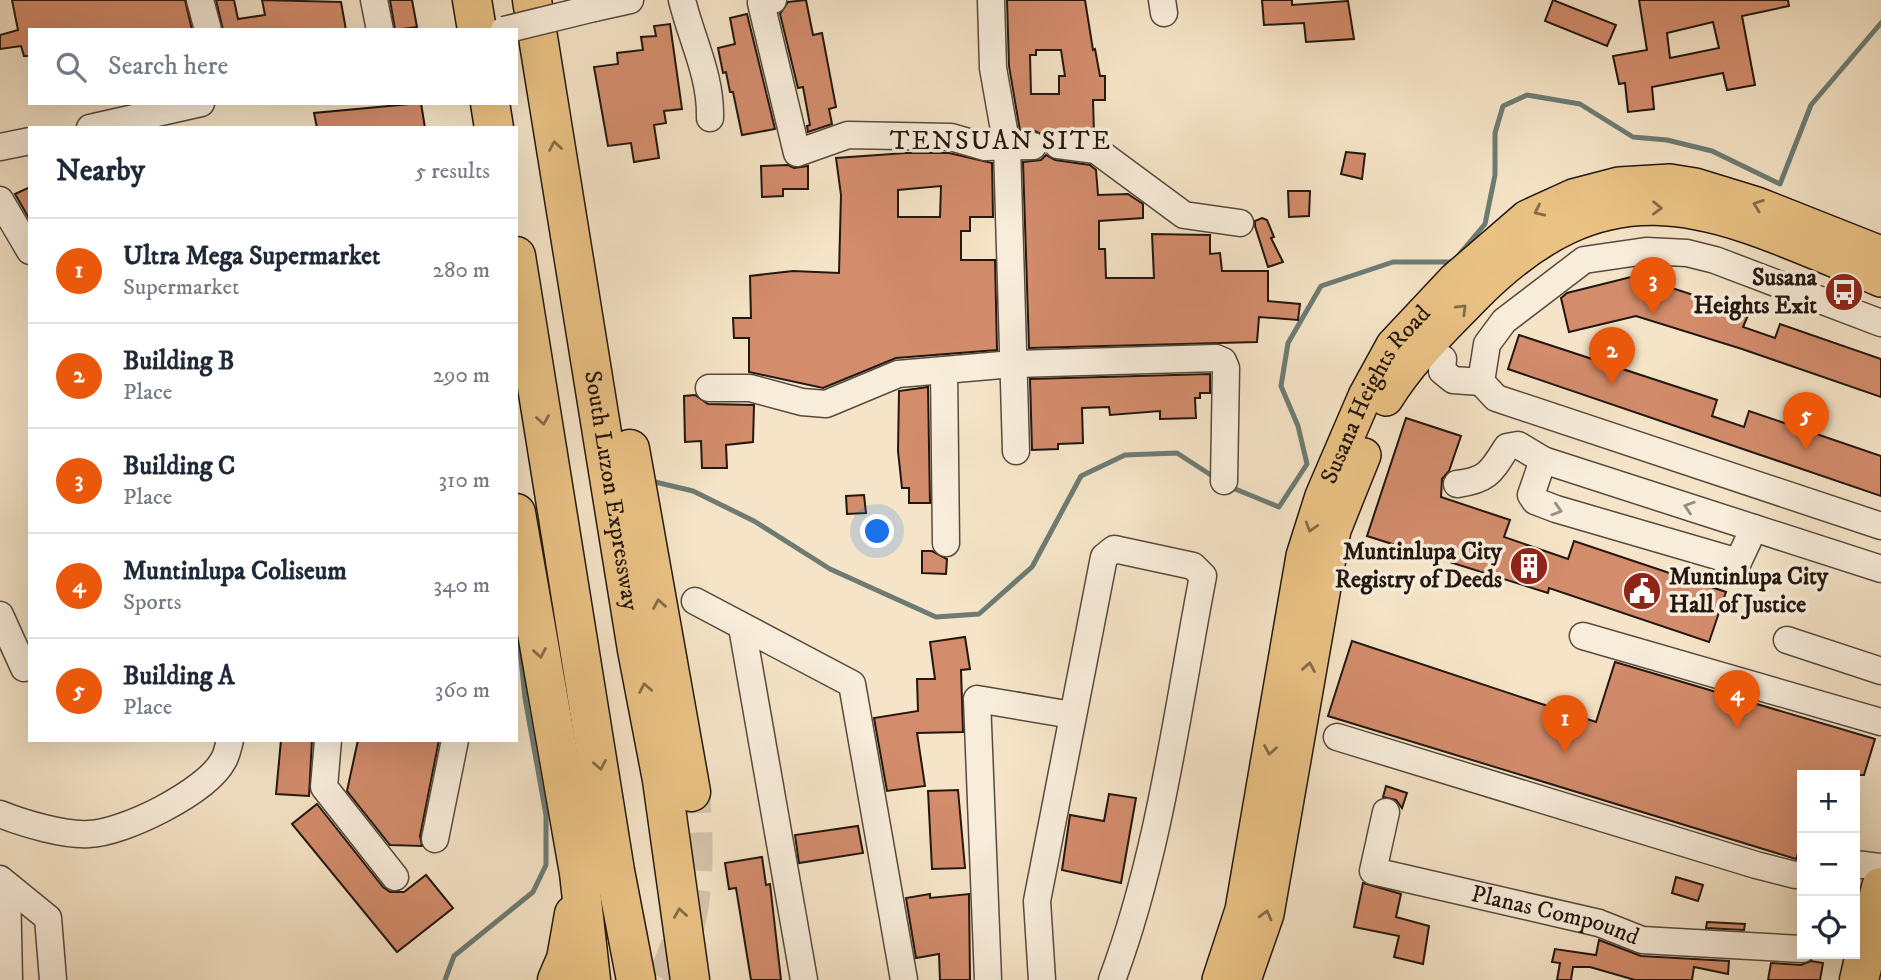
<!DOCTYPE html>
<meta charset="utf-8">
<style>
body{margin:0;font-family:"IM FELL DW Pica",serif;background:#f2f2f3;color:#1f2937}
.controls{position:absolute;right:21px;bottom:21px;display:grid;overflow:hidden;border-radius:0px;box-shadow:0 7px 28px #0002}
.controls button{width:63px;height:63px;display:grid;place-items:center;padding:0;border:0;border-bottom:2px solid #e0e1e3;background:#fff;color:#1f2937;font:35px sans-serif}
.you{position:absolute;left:878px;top:532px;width:24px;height:24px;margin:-18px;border:5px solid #fff;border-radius:50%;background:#1a73e8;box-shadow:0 0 0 10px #1a73e833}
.badge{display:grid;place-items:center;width:46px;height:46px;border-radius:50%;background:#ea580c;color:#fff;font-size:23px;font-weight:700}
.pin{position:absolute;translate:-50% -58px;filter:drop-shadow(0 2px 4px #0008)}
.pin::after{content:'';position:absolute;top:37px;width:24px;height:21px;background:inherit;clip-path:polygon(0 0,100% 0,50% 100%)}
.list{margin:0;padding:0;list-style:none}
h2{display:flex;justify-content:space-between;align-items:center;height:91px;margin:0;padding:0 28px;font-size:30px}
h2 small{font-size:23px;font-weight:400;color:#747a83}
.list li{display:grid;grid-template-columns:46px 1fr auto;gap:21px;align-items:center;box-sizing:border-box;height:105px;padding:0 28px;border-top:2px solid #e0e1e3}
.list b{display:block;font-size:26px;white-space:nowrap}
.list p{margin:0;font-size:23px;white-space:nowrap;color:#747a83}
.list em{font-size:23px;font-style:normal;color:#747a83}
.icon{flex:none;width:38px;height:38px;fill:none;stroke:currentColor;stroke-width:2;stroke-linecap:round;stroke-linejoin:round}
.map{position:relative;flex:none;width:1881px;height:980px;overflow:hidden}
.search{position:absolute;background:#fff;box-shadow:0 7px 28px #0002;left:28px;top:28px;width:490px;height:77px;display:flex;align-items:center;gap:18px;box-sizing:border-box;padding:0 24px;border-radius:0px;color:#747a83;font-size:26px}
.panel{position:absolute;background:#fff;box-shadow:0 7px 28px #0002;left:28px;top:126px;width:490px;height:616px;border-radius:0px}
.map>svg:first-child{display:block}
</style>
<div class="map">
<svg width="1881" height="980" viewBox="0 0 1881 980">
<rect width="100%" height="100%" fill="#f5e4c7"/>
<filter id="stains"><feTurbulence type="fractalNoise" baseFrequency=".00286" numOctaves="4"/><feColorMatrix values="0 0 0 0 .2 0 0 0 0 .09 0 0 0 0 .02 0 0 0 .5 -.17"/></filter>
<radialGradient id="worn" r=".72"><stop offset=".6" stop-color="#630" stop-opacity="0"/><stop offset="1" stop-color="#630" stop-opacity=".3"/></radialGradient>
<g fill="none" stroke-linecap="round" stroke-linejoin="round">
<!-- stream -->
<g stroke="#6c7c74" stroke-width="5">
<polyline points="651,481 693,491 754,521 830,569 936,617 979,614 1032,567 1081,476 1125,455 1177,453 1217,479"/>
<polyline points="1228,486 1279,507 1307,464 1298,426 1281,386 1288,343 1321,286 1393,262 1453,262 1485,224 1495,175 1495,133 1503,106 1527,95 1580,104 1633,137 1667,140 1712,151 1780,184 1811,105 1881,23"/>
<polyline points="445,980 454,956 533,892 546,865 546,815 525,698 519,640"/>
</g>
</g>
<!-- building -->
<g fill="#d38c6c" stroke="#231710" stroke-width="2" fill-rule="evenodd">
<polygon points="12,0 185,0 192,30 30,30 30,56 24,56 21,46 0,49 0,35 18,30"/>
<polygon points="216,0 234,0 238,19 265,15 262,0 341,2 346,30 223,30"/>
<polygon points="390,0 412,0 417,27 395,30"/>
<polygon points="806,0 813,35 822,33 836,107 829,109 832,124 808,132 807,126 810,125 803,87 798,88 780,14 788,2"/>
<path d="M1007 0H1085L1093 50 1095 49 1100 76H1105V100H1093L1094 134 1059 129 1045 136 1033 130 1020 131 1009 66ZM1036 50H1061L1065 76H1059V94H1031L1030 55H1036Z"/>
<polygon points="1262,0 1292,0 1292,5 1348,1 1354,39 1306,42 1304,23 1264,25"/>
<polygon points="1553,0 1616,25 1607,46 1545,21"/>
<path d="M1639 0H1788L1789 6 1742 16 1755 85 1727 90 1723 73 1652 87 1654 109 1628 112 1625 83 1619 84 1613 56 1647 50ZM1713 22 1719 48 1670 58 1667 33Z"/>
<polygon points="747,14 775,129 742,135 733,92 730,92 726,72 723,73 718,48 735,44 730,18"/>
<polygon points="670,24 682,109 664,111 666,123 654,125 659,158 634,162 631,143 608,146 594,67 618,64 617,53 643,50 641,37 656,36 654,26"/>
<polygon points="421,103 425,128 317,128 314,113"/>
<polygon points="1346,152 1365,154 1362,179 1341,174"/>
<path d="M906 153H949L992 163 993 217H970V231H961V260H995L997 350 896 358 823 388 749 372V338H734L733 318H751L750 276 793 271 839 273 841 195 836 158ZM941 186 940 217H898V190Z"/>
<polygon points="1046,155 1055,160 1090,165 1096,170 1098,195 1128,194 1143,204 1143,218 1099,221 1099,249 1105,249 1106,278 1154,278 1152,234 1210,235 1210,254 1220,253 1222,271 1268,271 1268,301 1300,304 1298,320 1259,317 1257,342 1029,348 1023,162 1041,160"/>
<polygon points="788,165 794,168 808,166 808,189 783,189 783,196 762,197 761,166"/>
<polygon points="30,187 30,220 15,194"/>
<polygon points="1288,191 1310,191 1309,216 1289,217"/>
<polygon points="1262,218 1267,220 1274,237 1271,238 1283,262 1268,267 1255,226 1255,221"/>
<polygon points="1635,276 1749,313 1743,327 1775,338 1780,324 1881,359 1881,397 1742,349 1636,316 1569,332 1561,298 1567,293"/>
<polygon points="1519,335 1717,400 1712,416 1744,427 1749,411 1881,456 1881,496 1508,369"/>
<polygon points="1210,374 1210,393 1200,393 1200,398 1195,398 1196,418 1160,419 1160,411 1110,415 1109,407 1082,408 1083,443 1058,444 1058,449 1032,450 1030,379"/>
<polygon points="928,387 930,503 909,503 909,488 902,488 898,451 899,391"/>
<polygon points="695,395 708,404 754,405 753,442 726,445 727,468 702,468 701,441 685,442 684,396"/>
<polygon points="1406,418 1461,436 1449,471 1442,479 1441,497 1510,520 1504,537 1568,559 1574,541 1726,592 1709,642 1549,588 1548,593 1367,536"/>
<polygon points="864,495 866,513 847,514 846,496"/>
<polygon points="922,551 932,551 947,559 946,574 922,573"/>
<polygon points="965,637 970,669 961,670 963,732 917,733 925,786 887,791 874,718 918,711 917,679 935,679 930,642"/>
<polygon points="1352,641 1596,722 1615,662 1875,739 1864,775 1802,775 1802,842 1796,859 1328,716"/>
<polygon points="281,740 312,740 309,796 276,794"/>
<polygon points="358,740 439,740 420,836 422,846 390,845 347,791"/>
<polygon points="1386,786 1407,793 1402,808 1396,800 1383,797"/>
<polygon points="958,790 965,868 932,869 928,791"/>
<polygon points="1109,794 1136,798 1121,883 1062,870 1070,815 1104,821"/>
<polygon points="317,804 383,887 390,892 404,892 426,875 453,908 397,952 292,824"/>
<polygon points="858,826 863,853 799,863 795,835"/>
<polygon points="762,857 766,885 770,884 781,980 751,980 736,888 729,889 725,863"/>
<polygon points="1676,877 1703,885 1698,901 1672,893"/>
<polygon points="1363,883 1401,894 1396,917 1429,926 1423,964 1394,957 1399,936 1354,927"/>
<polygon points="930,894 930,898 969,894 970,980 940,980 939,954 916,958 906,898"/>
<polygon points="1707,922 1745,924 1744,930 1706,928"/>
<polygon points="1599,940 1641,956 1729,961 1728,974 1694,967 1692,980 1635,980 1590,967 1573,967 1571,980 1557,980 1560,963 1552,962 1555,949 1596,955"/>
<polygon points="1811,961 1823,963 1820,980 1768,980 1771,963 1801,965"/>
</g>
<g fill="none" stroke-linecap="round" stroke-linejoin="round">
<!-- highway-tunnel -->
<path stroke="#d6c5ac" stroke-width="38" stroke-dasharray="38 19" stroke-linecap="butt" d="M665 980C697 921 696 857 691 792"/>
<!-- minor casing -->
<g stroke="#584a3e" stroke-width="29">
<g id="minor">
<polyline points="200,0 208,30"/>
<polyline points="374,0 380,30"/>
<path d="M682 0C692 41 711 75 710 118"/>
<polyline points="773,0 761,3 797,153 848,135 951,137 985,147 1033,146"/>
<polyline points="991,0 993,68 1007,147 1016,451"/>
<polyline points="1162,0 1164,13"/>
<polyline points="594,8 630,0"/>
<polyline points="90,128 201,103"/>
<polyline points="1058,145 1096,150 1184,215 1240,223"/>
<polyline points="0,147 30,141"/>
<polyline points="0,200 30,251"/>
<polyline points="1881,323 1715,260 1687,253 1646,251 1584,260 1504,321 1487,344 1481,382 1496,398 1881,526"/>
<polyline points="1443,359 1442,371 1453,380 1481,382"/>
<polyline points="944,370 946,543"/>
<polyline points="709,388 750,388 802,402 826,404 898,374 1013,364 1216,358 1223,361 1226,368 1224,481"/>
<polyline points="1543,460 1531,495 1535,501 1556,509 1738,562 1754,528"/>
<path d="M1457 484C1488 480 1491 472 1507 447L1518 445 1543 460 1881 569"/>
<polyline points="695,601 852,684 904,980"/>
<polyline points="0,615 24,668"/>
<polyline points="742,627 804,980"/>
<polyline points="1583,636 1881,722"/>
<polyline points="1787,640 1881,671"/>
<polyline points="1337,737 1756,865 1795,875 1802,874"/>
<polyline points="328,740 324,787 395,877"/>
<path id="s1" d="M1386 812 1373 871 1599 923 1642 940 1802 949"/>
<path d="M0 814C22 823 66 836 89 834 124 833 206 792 223 761 227 755 228 747 230 740"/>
<polyline points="435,839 455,740"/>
<polyline points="1855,864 1881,867"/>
<polyline points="0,879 48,918 53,980"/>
<polyline points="7,885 9,980"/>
<polyline points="988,980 977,699 1072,715"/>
<path d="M1042 980 1037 901 1104 557 1114 549 1193 566 1203 576C1177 711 1160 852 1112 980"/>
</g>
</g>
<!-- major casing -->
<g stroke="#231710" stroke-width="36">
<g id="major">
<path d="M1386 399C1410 360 1441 331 1473 298 1616 152 1719 213 1881 280"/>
<path id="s2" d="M1219 980 1242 910 1303 556 1322 496 1365 396 1393 345 1454 280 1527 217 1573 196 1619 184 1670 181 1695 185 1757 204 1881 253"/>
<polyline points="1244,980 1267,914 1334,530 1364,455"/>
</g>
</g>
<!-- highway casing -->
<g stroke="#231710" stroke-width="41">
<g id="highway">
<polyline points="472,0 477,30"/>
<path id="s3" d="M532 0 637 650 662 780 690 980"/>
<polyline points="490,103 494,128"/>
<polyline points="516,256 615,871 636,980"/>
<polyline points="630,449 691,792"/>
<polyline points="516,513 579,873 591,980"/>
<polyline points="557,980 566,959 574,914"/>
<polyline points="1859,980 1881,887"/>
</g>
</g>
<!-- minor -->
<use href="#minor" stroke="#f8eddb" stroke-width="26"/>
<!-- major -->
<use href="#major" stroke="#eac284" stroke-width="33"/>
<!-- highway -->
<use href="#highway" stroke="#eac284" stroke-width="38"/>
<!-- minor-bridge casing -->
<g stroke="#584a3e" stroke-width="29" stroke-linecap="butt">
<polyline id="minor-bridge" points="504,30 594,8"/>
</g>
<!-- minor-bridge -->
<use href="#minor-bridge" stroke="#f8eddb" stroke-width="26"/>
</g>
<!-- one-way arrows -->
<defs><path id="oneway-chevron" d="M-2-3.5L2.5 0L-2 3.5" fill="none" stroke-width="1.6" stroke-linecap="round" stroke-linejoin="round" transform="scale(1.75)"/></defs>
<g stroke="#866c4a">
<use href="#oneway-chevron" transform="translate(555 146) rotate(-99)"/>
<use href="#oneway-chevron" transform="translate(1758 205) rotate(-160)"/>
<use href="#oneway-chevron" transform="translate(1657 208) rotate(1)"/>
<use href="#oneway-chevron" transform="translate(1539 211) rotate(155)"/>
<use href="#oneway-chevron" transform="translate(1462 309) rotate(-45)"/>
<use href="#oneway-chevron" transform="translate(543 420) rotate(81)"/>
<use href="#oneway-chevron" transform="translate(1311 527) rotate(107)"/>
<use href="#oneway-chevron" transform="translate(659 604) rotate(-100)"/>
<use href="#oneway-chevron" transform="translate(540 653) rotate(80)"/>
<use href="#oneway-chevron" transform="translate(1309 667) rotate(-80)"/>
<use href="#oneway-chevron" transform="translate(645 688) rotate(-101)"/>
<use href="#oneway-chevron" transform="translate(1270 750) rotate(100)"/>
<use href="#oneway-chevron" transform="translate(600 765) rotate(80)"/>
<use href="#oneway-chevron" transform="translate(680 913) rotate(-99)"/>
<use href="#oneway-chevron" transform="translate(1266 915) rotate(-75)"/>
</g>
<g stroke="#988d80">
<use href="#oneway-chevron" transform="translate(1689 507) rotate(-162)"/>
<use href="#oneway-chevron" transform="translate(1557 510) rotate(17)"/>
</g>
<!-- icons -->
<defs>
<g id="bus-disc" transform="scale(2.0125)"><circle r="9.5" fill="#8f2418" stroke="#f8eddb"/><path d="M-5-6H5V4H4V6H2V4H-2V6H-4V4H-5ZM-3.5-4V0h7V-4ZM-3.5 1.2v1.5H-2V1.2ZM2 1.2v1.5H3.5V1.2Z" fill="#fff"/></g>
<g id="building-disc" transform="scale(2.0125)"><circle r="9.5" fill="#8f2418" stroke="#f8eddb"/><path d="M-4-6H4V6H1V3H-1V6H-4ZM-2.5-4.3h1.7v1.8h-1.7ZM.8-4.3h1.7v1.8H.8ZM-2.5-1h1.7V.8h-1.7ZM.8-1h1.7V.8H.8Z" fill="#fff"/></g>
<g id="civic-disc" transform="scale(2.0125)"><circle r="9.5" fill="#8f2418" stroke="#f8eddb"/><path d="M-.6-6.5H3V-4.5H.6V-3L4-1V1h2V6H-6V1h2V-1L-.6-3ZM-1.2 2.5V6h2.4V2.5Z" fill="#fff"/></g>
</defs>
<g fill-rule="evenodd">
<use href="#bus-disc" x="1844" y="292"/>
<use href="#building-disc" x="1529" y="566"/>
<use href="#civic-disc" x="1642" y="591"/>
</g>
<g text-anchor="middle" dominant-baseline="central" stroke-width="7" stroke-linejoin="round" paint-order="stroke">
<!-- poi labels -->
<g font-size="24" font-weight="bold" fill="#231710" stroke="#f8eddb" text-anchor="end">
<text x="1817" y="278">Susana<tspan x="1817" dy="28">Heights Exit</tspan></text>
<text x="1502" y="552">Muntinlupa City<tspan x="1502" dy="28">Registry of Deeds</tspan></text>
<text x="1669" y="577" text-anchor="start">Muntinlupa City<tspan x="1669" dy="28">Hall of Justice</tspan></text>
</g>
<!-- street labels -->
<g font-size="24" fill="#231710" stroke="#f8eddb">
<text stroke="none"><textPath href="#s2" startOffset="611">Susana Heights Road</textPath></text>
<text stroke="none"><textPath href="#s3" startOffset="497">South Luzon Expressway</textPath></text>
<text stroke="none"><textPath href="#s1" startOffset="248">Planas Compound</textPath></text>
</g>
<!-- neighbourhood labels -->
<g font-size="26" letter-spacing="2" fill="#231710" stroke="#f8eddb">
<text x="1001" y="141">TENSUAN SITE</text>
</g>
</g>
<rect width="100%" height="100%" filter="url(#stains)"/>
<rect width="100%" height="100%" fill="url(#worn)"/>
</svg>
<div class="controls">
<button>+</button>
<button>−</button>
<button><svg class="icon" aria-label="locate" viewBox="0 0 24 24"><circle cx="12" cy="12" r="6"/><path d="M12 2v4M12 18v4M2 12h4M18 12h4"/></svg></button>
</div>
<div class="you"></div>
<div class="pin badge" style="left:1565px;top:753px">1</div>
<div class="pin badge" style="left:1612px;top:385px">2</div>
<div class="pin badge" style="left:1653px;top:315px">3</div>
<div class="pin badge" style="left:1737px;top:728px">4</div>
<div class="pin badge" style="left:1806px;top:450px">5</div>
<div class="search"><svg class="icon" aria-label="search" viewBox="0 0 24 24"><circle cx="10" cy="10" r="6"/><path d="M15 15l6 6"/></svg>Search here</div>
<section class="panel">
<h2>Nearby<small>5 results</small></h2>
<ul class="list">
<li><span class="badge">1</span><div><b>Ultra Mega Supermarket</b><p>Supermarket</p></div><em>280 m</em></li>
<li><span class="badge">2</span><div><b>Building B</b><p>Place</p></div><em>290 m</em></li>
<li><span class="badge">3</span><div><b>Building C</b><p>Place</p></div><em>310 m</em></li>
<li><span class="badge">4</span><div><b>Muntinlupa Coliseum</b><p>Sports</p></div><em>340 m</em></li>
<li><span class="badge">5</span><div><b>Building A</b><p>Place</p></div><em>360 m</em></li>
</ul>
</section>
</div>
